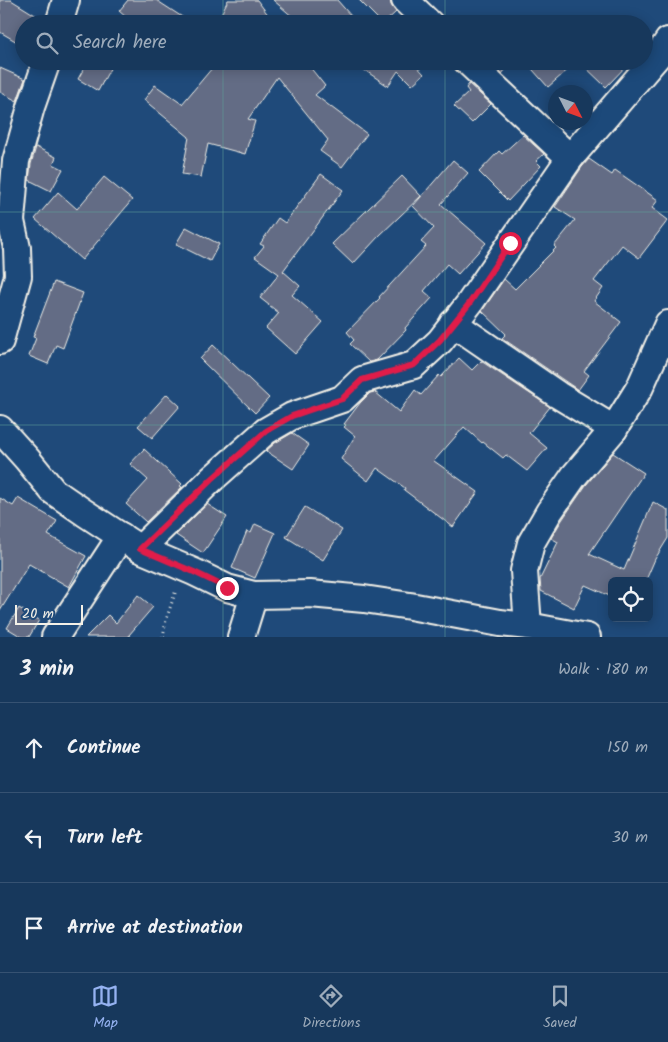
<!DOCTYPE html>
<meta charset="utf-8">
<style>
body{margin:0;font-family:Kalam,sans-serif;background:#203f62;color:#f1f3f6}
.controls{position:absolute;right:15px;bottom:15px;display:grid;overflow:hidden;border-radius:8px;box-shadow:0 2px 12px #0003}
.controls button{width:45px;height:45px;display:grid;place-items:center;padding:0;border:0;border-bottom:1px solid #365272;background:#17385c;color:#f1f3f6;font:25px sans-serif}
.compass{position:absolute;left:548px;top:85px;width:45px;height:45px;border-radius:50%;background:#17385c;box-shadow:0 2px 12px #0003;rotate:132deg}
.scale{position:absolute;left:15px;bottom:12px;width:68px;box-sizing:border-box;padding-left:5px;border:2px solid #f4f1e8;border-top:0;font-size:14px;line-height:18px;white-space:nowrap;color:#f4f1e8;-webkit-text-stroke:4px #1f4a7a;paint-order:stroke}
.stop{position:absolute;width:15px;height:15px;margin:-11px;border:4px solid #e11d48;border-radius:50%;background:#fff}
.stop.end{background:#e11d48;border-color:#fff;box-shadow:0 1px 5px #0008}
.list{margin:0;padding:0;list-style:none}
h2{display:flex;justify-content:space-between;align-items:center;height:65px;margin:0;padding:0 20px;font-size:21px}
h2 small{font-size:16px;font-weight:400;color:#9eacbb}
.list li{display:grid;grid-template-columns:32px 1fr auto;gap:15px;align-items:center;box-sizing:border-box;height:90px;padding:0 20px;border-top:1px solid #365272}
.list b{display:block;font-size:19px;white-space:nowrap}
.list em{font-size:16px;font-style:normal;color:#9eacbb}
.icon{flex:none;width:28px;height:28px;fill:none;stroke:currentColor;stroke-width:2;stroke-linecap:round;stroke-linejoin:round}
.map{position:relative;flex:none;width:668px;height:637px;overflow:hidden}
.search{position:absolute;background:#17385c;box-shadow:0 2px 12px #0003;left:15px;right:15px;top:15px;height:55px;display:flex;align-items:center;gap:12px;box-sizing:border-box;padding:0 18px;border-radius:28px;color:#9eacbb;font-size:19px}
.sheet{height:335px;background:#17385c}
nav{display:flex;justify-content:space-around;align-items:center;box-sizing:border-box;height:70px;border-top:1px solid #365272;background:#17385c;font-size:14px;color:#9eacbb}
nav a{display:grid;justify-items:center;gap:2px}
nav .on{color:#95b2f1}
.map>svg:first-child{display:block}
</style>
<div class="map">
<svg width="668" height="637" viewBox="0 0 668 637">
<rect width="100%" height="100%" fill="#1f4a7a"/>
<filter id="ink" filterUnits="userSpaceOnUse"><feTurbulence type="fractalNoise" baseFrequency=".02" numOctaves="2"/><feDisplacementMap in="SourceGraphic" scale="10" xChannelSelector="R" yChannelSelector="G"/><feConvolveMatrix kernelMatrix="1 2 1 2 8 2 1 2 1" color-interpolation-filters="sRGB"/></filter>
<g filter="url(#ink)">
<!-- building -->
<g fill="#636c85" stroke="#f4f1e8">
<polygon points="0,0 11,0 45,21 44,24 24,24 24,46 0,32"/>
<polygon points="128,0 156,0 193,24 134,24 119,11"/>
<polygon points="228,0 257,0 275,24 216,24"/>
<polygon points="273,0 337,0 358,24 301,24"/>
<polygon points="359,0 390,0 391,5 396,12 383,24"/>
<polygon points="88,61 114,61 98,91 78,79"/>
<polygon points="218,61 305,61 325,86 315,95 367,134 342,167 320,151 328,140 277,77 248,119 255,121 245,154 208,144 201,177 182,174 189,137 144,100 155,85 182,104"/>
<polygon points="351,61 412,61 424,74 412,85 398,71 388,86"/>
<polygon points="489,61 512,61 502,74"/>
<polygon points="525,61 578,61 548,87"/>
<polygon points="579,61 631,61 606,87"/>
<polygon points="0,68 25,79 17,101 0,92"/>
<polygon points="469,84 491,104 472,123 454,106 469,92 466,88"/>
<polygon points="523,135 544,154 536,161 541,166 508,201 479,172 499,151 502,154"/>
<polygon points="36,147 56,157 53,164 63,169 51,191 29,180 31,164"/>
<polygon points="589,159 612,175 615,170 658,200 652,208 668,220 639,258 622,245 594,281 603,288 594,301 621,322 584,371 589,375 578,390 502,338 506,334 482,311 504,279 515,289 556,248 554,246 575,220 555,207 582,167"/>
<polygon points="453,160 468,173 441,204 486,243 458,274 447,264 424,291 432,298 405,328 406,330 377,360 369,362 350,344 354,340 347,332 380,298 379,297 426,246 421,242 434,228 413,206"/>
<polygon points="321,174 343,190 283,271 300,286 292,295 323,322 295,354 266,328 279,313 260,298 279,274 255,257 264,246 260,244 278,218 285,223"/>
<polygon points="402,176 421,196 379,236 353,264 332,244"/>
<polygon points="104,177 132,200 82,260 35,219 58,192 77,209"/>
<polygon points="186,227 219,244 210,261 176,244"/>
<polygon points="54,282 83,293 63,348 56,345 48,364 29,356 36,338 33,337"/>
<polygon points="213,345 269,398 255,413 200,359"/>
<polygon points="459,358 472,370 481,361 550,407 529,433 547,448 527,471 506,455 503,458 483,442 482,443 464,427 434,461 478,492 453,527 404,490 405,488 377,468 368,481 341,459 355,436 344,427 346,425 344,424 360,403 370,393 375,392 399,412 415,390 421,395 439,375 441,377"/>
<polygon points="167,394 180,406 152,438 138,426"/>
<polygon points="292,433 309,445 293,469 266,451 275,443"/>
<polygon points="144,449 182,484 180,486 182,487 146,522 126,504 148,480 130,464"/>
<polygon points="613,453 644,473 589,554 624,570 653,502 668,510 668,538 655,559 646,580 648,581 612,581 612,597 585,585 574,608 541,591 540,579 558,542 551,538 562,520 586,485"/>
<polygon points="0,498 13,506 18,498 57,521 48,535 86,556 69,587 29,564 0,611"/>
<polygon points="207,504 227,517 203,553 176,535"/>
<polygon points="305,507 342,530 323,560 286,537"/>
<polygon points="255,524 275,533 255,578 232,568 247,531 251,533"/>
<polygon points="138,595 153,607 129,635 130,637 86,637 108,615 116,623"/>
<polygon points="19,608 39,620 29,637 22,637 7,628"/>
</g>
<g fill="none" stroke-linecap="round" stroke-linejoin="round">
<!-- minor casing -->
<g stroke="#f4f1e8" stroke-width="30">
<g id="minor">
<polyline points="405,0 430,24"/>
<polyline points="59,24 66,0"/>
<polyline points="467,61 570,158"/>
<polyline points="453,323 558,395 614,429"/>
<polyline points="0,341 18,276 17,248 11,221 16,161 31,107 47,61"/>
<polyline points="0,429 27,459 53,491 85,513 140,549 194,572 227,588 254,595 310,594 364,599 410,606 500,623 528,626 587,637"/>
<polyline points="140,549 212,479 266,431 292,416 342,399 362,380 414,365 440,341 469,304 570,158 660,53 668,41"/>
<polyline points="528,626 524,571 531,543 549,512 574,476 614,429 640,387 668,324"/>
<polyline points="55,637 121,536"/>
<polyline points="241,637 254,595"/>
</g>
</g>
<!-- path -->
<polyline stroke="#f4f1e8" stroke-width="3" stroke-dasharray="1 4" stroke-linecap="butt" points="163,637 166,620 176,590"/>
<!-- minor -->
<use href="#minor" stroke="#1f4a7a" stroke-width="26"/>
</g>
</g>
<g fill="none" stroke-linecap="round" stroke-linejoin="round" filter="url(#ink)">
<!-- route -->
<polyline stroke="#e11d48" stroke-width="6" points="227,588 194,572 140,549 212,479 266,431 292,416 342,399 362,380 414,365 440,340 469,304 510,243"/>
</g>
<!-- grid -->
<path fill="none" stroke="#5fa199" stroke-width="1" stroke-opacity="0.55" d="M223 0V24M445 0V24M223 61V637M445 61V637M0 212H668M0 425H668"/>
</svg>
<div class="controls">
<button><svg class="icon" aria-label="locate" viewBox="0 0 24 24"><circle cx="12" cy="12" r="6"/><path d="M12 2v4M12 18v4M2 12h4M18 12h4"/></svg></button>
</div>
<svg class="compass" viewBox="-18 -18 36 36"><path d="M0-13l5 13h-10z" fill="#e53935"/><path d="M0 13l5-13h-10z" fill="#9eacbb"/></svg>
<div class="scale">20 m</div>
<div class="stop" style="left:510px;top:243px"></div>
<div class="stop end" style="left:227px;top:588px"></div>
<div class="search"><svg class="icon" aria-label="search" viewBox="0 0 24 24"><circle cx="10" cy="10" r="6"/><path d="M15 15l6 6"/></svg>Search here</div>
</div>
<section class="sheet">
<h2>3 min<small>Walk · 180 m</small></h2>
<ul class="list">
<li><svg class="icon" aria-label="ahead" viewBox="0 0 24 24"><path d="M12 20V5M6 11l6-6 6 6"/></svg><div><b>Continue</b></div><em>150 m</em></li>
<li><svg class="icon" aria-label="left" viewBox="0 0 24 24"><path d="M17 20v-9H6M10 6l-5 5 5 5"/></svg><div><b>Turn left</b></div><em>30 m</em></li>
<li><svg class="icon" aria-label="arrive" viewBox="0 0 24 24"><path d="M6 21V4h12l-3 4 3 4H6"/></svg><div><b>Arrive at destination</b></div></li>
</ul>
</section>
<nav>
<a class="on"><svg class="icon" aria-label="map" viewBox="0 0 24 24"><path d="M3 6l6-2 6 2 6-2v14l-6 2-6-2-6 2zM9 4v14M15 6v14"/></svg>Map</a>
<a><svg class="icon" aria-label="directions" viewBox="0 0 24 24"><path d="M12 3l9 9-9 9-9-9zM9 14v-3h6M13 9l2 2-2 2"/></svg>Directions</a>
<a><svg class="icon" aria-label="saved" viewBox="0 0 24 24"><path d="M7 4h10v16l-5-4-5 4z"/></svg>Saved</a>
</nav>
